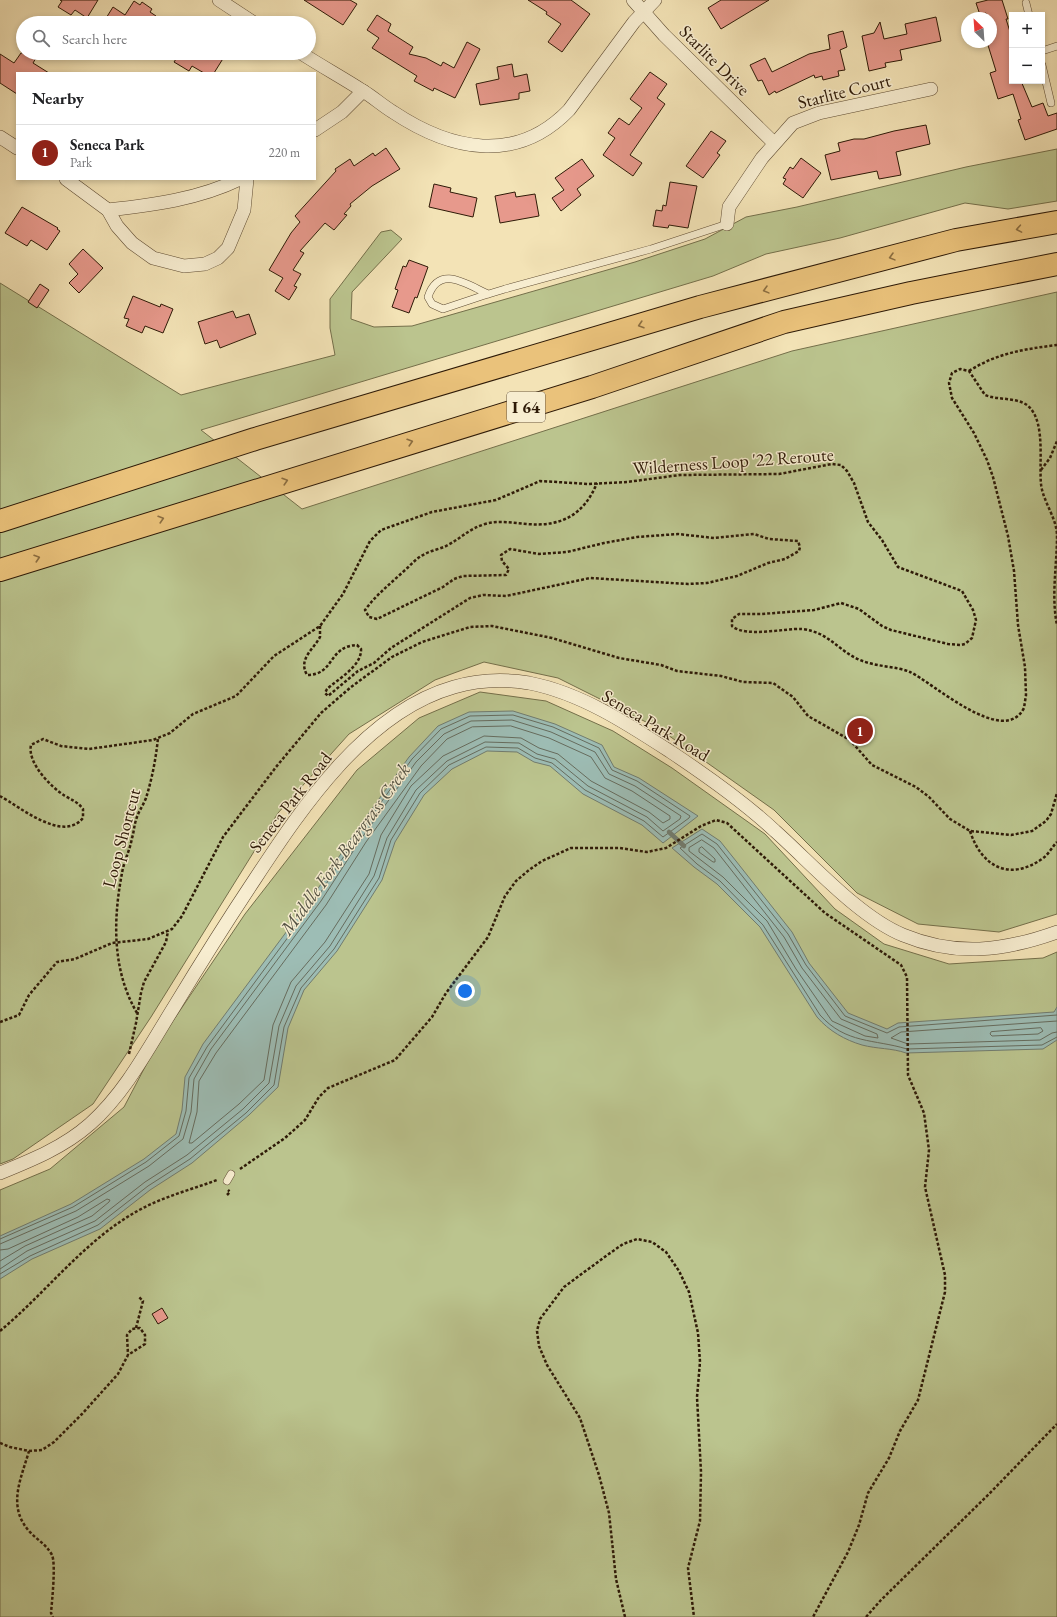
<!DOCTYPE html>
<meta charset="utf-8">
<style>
body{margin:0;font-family:"EB Garamond",serif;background:#f6f6f6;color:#202124}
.controls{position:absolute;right:12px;top:12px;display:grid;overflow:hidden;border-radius:0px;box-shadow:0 2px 6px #0003}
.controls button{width:36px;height:36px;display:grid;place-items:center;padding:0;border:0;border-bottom:1px solid #e0e0e0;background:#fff;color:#202124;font:20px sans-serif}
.compass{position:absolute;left:961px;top:12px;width:36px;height:36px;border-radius:50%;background:#fff;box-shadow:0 2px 6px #0003;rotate:335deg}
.you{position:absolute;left:465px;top:991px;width:14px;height:14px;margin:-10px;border:3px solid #fff;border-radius:50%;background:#1a73e8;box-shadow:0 0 0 6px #1a73e833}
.badge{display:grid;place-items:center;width:26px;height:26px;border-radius:50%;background:#8f2418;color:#fff;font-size:13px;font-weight:700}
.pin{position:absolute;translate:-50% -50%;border:2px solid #fff;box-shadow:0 1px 4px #0006}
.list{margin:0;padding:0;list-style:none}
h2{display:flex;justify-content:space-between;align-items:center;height:52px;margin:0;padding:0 16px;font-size:17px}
h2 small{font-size:13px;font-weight:400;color:#757577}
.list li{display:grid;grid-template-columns:26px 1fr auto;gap:12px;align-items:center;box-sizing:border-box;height:56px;padding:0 16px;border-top:1px solid #e0e0e0}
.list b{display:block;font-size:15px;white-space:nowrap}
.list p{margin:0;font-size:13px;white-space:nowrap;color:#757577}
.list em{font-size:13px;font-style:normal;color:#757577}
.icon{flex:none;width:22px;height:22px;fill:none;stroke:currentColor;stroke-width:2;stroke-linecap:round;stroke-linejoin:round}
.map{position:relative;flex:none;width:1057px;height:1617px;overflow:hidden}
.search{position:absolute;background:#fff;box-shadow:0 2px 6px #0003;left:16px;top:16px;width:300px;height:44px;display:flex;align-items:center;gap:10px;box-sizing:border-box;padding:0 14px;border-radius:22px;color:#757577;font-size:15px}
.panel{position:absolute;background:#fff;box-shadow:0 2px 6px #0003;left:16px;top:72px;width:300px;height:108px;border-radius:0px}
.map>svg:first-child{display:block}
</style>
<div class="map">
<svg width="1057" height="1617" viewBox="0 0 1057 1617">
<rect width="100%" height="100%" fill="#f3e3b6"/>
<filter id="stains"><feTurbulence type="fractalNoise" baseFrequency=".005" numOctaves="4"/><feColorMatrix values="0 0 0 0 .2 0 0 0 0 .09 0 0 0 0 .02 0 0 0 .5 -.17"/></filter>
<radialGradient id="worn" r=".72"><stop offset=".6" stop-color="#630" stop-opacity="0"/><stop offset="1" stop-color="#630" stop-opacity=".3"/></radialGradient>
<!-- green -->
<g fill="#bbc48e" stroke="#746f4a">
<polygon points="1057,149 1057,201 1008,209 965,203 840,238 766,254 713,276 201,430 302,509 792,351 1057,292 1057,914 999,932 918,924 857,893 774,810 658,728 558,678 484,662 435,680 349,734 278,813 151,1017 93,1104 13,1159 0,1164 0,283 181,395 335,355 330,328 330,299 381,232 391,230 402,239 352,292 351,319 374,327 412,326 635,262 705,239 746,217 797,207 966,167"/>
<polygon points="480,692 546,701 613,731 672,768 765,834 835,909 884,944 949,964 1043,958 1057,952 1057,1617 0,1617 0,1190 50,1169 124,1107 156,1046 245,914 357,770 419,718"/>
</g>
<!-- water -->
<g fill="#9dbdb5" stroke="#717c6f">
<polygon points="513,711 555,724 602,745 614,767 639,778 698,816 663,843 642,825 583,794 550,766 534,762 517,752 487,751 452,769 424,795 395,842 382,880 337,951 304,990 288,1028 278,1087 249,1115 192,1163 150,1190 100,1229 32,1259 0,1279 0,1236 71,1204 144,1159 176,1134 182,1110 185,1077 203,1044 313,896 354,834 409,757 438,726 469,712"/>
<path d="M702 829 720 841 736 861 792 932 809 963 848 1013 887 1029 898 1023 1054 1012 1057 1007V1040L1043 1049 906 1053C892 1048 877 1049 862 1045 845 1040 829 1031 817 1017L760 927 717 884 694 867 672 848Z"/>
</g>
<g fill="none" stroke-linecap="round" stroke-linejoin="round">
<!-- shore -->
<g stroke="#666c5e" stroke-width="1">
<polygon points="511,726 549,738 591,757 605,778 632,791 670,816 670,819 663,823 649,812 591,781 558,754 539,748 521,738 484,736 443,756 411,786 381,835 369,874 325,942 291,982 273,1025 264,1080 239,1104 192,1143 189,1143 197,1112 199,1081 216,1053 326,905 366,842 421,766 447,739 472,727"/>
<polygon points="702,840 714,848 784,937 802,968 841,1019 877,1034 878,1038 865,1036 832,1021 796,969 767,921 723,877 689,851 689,848"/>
<polygon points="702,847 715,859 715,862 713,862 699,852 699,849"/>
<path d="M1057 1015 899 1027 887 1033 845 1016 806 965 788 934 717 844 702 834 680 848 697 864 720 881 763 925 820 1015C846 1044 874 1039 907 1049L1042 1045 1057 1037"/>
<polyline points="1057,1021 901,1032 891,1038 908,1044 1040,1040 1052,1033 1057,1032"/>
<polygon points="1041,1028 1043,1031 1038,1034 992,1036 990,1034 991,1032"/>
<polyline points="0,1239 73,1207 146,1162 179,1136 186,1111 189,1078 207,1047 317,898 357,836 412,759 441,729 470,716 513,715 553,727 599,748 612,770 637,781 690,816 689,818 663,837 644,821 585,790 552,763 535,758 518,748 486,747 449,765 420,793 391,840 379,878 334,949 301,988 284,1027 274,1085 246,1113 190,1159 148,1186 98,1225 30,1256 0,1274"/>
<polyline points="0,1244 76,1211 149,1166 183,1139 191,1112 194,1079 211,1049 321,901 361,839 416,762 444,734 471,721 512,720 551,732 595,752 609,774 635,786 681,816 680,819 663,831 647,817 588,786 555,759 537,754 519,743 485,742 447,761 416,790 387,838 374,876 330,946 296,986 279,1026 269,1083 243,1109 187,1155 145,1182 95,1221 27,1251 0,1269"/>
<polyline points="0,1250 8,1249 78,1217 107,1199 110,1200 109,1202 92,1216 25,1246 0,1261"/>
</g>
<!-- stream -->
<polyline stroke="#717c6f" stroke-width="4.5" points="669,832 684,846"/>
</g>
<!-- building -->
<g fill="#e7998c" stroke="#2e1a07">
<polygon points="60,0 98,0 87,18 75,10 71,15 58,7 62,1"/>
<polygon points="304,0 350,0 357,4 343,25"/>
<polygon points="528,0 571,0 590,14 562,52 548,42 561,24 546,14 547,12"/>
<polygon points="721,0 769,0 721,29 708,8"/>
<polygon points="988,0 1002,0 1008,19 1006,19 1012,38 1012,81 1021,81 1032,107 1043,103 1048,116 1057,113 1057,129 1025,140 1018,120 1021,119 1013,94 998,99 990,73 996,71 987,42 991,42 991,18 987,18 986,13 980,15 976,3"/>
<polygon points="134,1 140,5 142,2 152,9 150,12 156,16 151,23 103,23 113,7 125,15"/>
<polygon points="377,15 391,24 388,31 413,47 409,54 426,58 441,66 443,62 454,68 467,42 480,49 455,98 434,88 433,91 414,81 417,76 372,48 379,38 367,30"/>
<polygon points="936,17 941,41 900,50 902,60 885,63 886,67 869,71 862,36 874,33 880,22 884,39 907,34 905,24"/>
<polygon points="843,31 847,47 840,50 845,70 838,71 839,76 823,80 822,76 815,78 814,75 776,93 775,91 769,95 762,80 758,81 750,65 765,58 772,72 809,54 830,49 828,35"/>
<polygon points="21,53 39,53 33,63 49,73 17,73 17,94 0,83 0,54 14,63"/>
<polygon points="172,53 218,53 224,57 214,73 204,73 192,66 189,71 174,62 178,56"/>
<polygon points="512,64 514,77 527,74 530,91 519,93 519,99 480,105 476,84 499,79 497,67"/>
<polygon points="650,72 667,84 657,98 665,104 630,155 642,163 633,176 603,155 615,138 608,133 619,118 629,125 642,108 630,99"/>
<polygon points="926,125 930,144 896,152 901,175 879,179 877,171 831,180 825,155 840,151 838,143 854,139 864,139 894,131"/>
<polygon points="711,131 726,141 717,153 720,155 703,178 686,166"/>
<polygon points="386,148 400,169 372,186 350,204 351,206 344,214 347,215 334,230 325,223 300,251 304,253 293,270 301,274 294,286 297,287 289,300 275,291 283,278 269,270 291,233 300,222 295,216 336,171 335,169 350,159 354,166 373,153 375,156"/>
<polygon points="801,158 821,173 803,198 783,184 786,179 783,178 790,167 793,169"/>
<polygon points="582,159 594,176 577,189 581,195 561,211 552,198 564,190 555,178"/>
<polygon points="670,182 697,186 688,228 669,225 668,228 653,226 656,210 662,211 663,205 666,206"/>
<polygon points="434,184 451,188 450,192 477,198 473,217 429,207"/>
<polygon points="515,192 516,197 535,194 539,216 500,223 495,196"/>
<polygon points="22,207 58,228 57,229 60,231 47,250 31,240 27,246 5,233"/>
<polygon points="83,249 103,268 79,293 69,283 78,274 69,264"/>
<polygon points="409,260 428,267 417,298 415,297 409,313 392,307 398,290 395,289 403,266 406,267"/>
<polygon points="40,284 49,290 37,308 28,302"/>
<polygon points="133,296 160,307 161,304 173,309 163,333 145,326 142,333 126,326 129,319 124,318"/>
<polygon points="233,311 236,318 249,314 256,334 220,348 217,340 205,344 198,322"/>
<polygon points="162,1308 168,1318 158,1324 152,1314"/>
</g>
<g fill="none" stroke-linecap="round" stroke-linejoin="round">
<!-- service casing -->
<g stroke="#5f4c33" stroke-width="8">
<g id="service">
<polyline points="1026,3 1029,15"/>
<polyline points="1042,51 1057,46"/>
<polyline points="1042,65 1051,103"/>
<path d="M488 294C466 284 439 264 428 297L432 304 443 309 482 296 505 289 651 249 727 224"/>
<polyline points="227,1181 231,1174"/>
</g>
</g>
<!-- minor casing -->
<g stroke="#5f4c33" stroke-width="14">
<g id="minor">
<polyline points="219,0 254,23"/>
<polyline points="633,0 664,35 774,143"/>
<path d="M301 53C321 66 343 78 363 91 373 97 383 106 393 112 450 150 516 165 569 110L634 22 655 0"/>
<polyline points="315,130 342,112 363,91"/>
<polyline points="0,137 17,148"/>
<polyline points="66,179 108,210 117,226 132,243 153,258 184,266 205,264 218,258 228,248 244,210 247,179"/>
<path d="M108 210C153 205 199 199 240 179"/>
<polyline points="727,224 729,207 762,158 793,123 819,113 931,89"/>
<path d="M0 1173C32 1160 64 1147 90 1124 126 1092 149 1047 174 1007 200 964 227 921 255 879 303 806 366 712 454 687 478 680 505 679 529 683 581 693 628 724 671 752 707 776 743 801 775 831 811 863 859 917 903 935 956 957 1004 951 1057 932"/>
</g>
</g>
<!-- motorway casing -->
<g stroke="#2e1a07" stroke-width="24">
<g id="motorway">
<polyline points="0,521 255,439 700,307 956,240 1057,222"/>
<polyline points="0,570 592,387 784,322 911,293 1057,264"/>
</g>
</g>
<!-- path -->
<g stroke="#2e1a07" stroke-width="2.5" stroke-dasharray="3 2" stroke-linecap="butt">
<path d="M969 371C997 353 1025 349 1057 345"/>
<polyline points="1041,470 1050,458 1057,441"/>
<path d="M320 626V637C313 650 298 659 307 675 335 675 328 646 357 645L361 649C362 666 338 679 327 689L325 693 328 696 358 671 374 663 391 648 470 598 483 595 506 596 590 578 688 584 707 583 737 576 768 563 785 559 799 551 800 547 798 541 769 539 754 534 714 538 678 534 637 537 604 543 567 552 539 554 510 549 501 555 502 561 509 569 506 575 463 576 454 579 443 587 377 619 369 617 365 610C376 595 390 584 404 571 411 565 416 558 425 554 432 550 441 549 448 545 461 538 469 529 485 524 499 520 513 523 527 524 561 527 584 515 597 483"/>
<path d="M0 796C20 807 63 843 83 818V809C78 802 72 800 65 796 51 787 27 763 31 745L43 739 61 746 89 749 153 740 170 733 193 714 236 696 274 656 320 626 343 594 370 541 381 530 432 512 496 500 540 481 589 484 627 482 680 475 779 474 832 464 841 465 847 471 854 483 868 522 882 540 898 567 962 591 973 610 976 620 972 638 965 644 961 645 948 644 891 630 882 626 859 609 841 603 814 610 762 614H739L732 619V626C746 638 784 628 802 629 829 632 838 651 860 660 876 667 896 666 910 672 932 682 1004 748 1024 708L1026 695 1025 667 1018 625 1014 571 1008 536 993 477 987 460 974 433 952 398 949 383 952 373 960 369 969 371 985 395C999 401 1021 396 1031 409 1045 426 1039 463 1041 484 1043 502 1057 518 1057 536 1057 565 1051 596 1057 625"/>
<path d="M970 831C982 868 1010 881 1042 859 1049 854 1052 847 1057 842"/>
<path d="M137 1013C112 970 113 920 122 873 124 861 130 850 132 838 134 832 134 826 136 820 138 812 143 806 146 798 152 779 156 758 158 738"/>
<polyline points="0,1022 19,1015 29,995 57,962 75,959 112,943 148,939 172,929 182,916 223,837 276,767 321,713 351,687 392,657 422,642 470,627 492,626 552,638 619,658 661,665 677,671 721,676 743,682 773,683 793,697 808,716 850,740 872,765 916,787 929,797 950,819 970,831 1011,835 1032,831 1046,821 1051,814 1057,793"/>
<polyline points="129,1054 136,1023 141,993 144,982 166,942 168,931"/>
<polyline points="240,1169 285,1138 305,1120 319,1097 328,1088 395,1060 432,1017 446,993 488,937 505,896 516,881 529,870 542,861 571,848 620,848 647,852 666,848 701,826 716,820 727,823 825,913 901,965 907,977 908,1075 924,1113 929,1150 925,1187 945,1275 945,1292 918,1400 900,1431 889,1458 868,1493 859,1525 848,1552 813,1617"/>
<polyline points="227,1195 230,1192 228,1190"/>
<polyline points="136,1328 143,1301 138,1296"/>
<path d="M0 1331C48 1291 87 1237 143 1208 166 1196 193 1189 217 1180"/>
<path d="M0 1443 10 1447 29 1451C21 1479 7 1506 29 1531 37 1540 46 1544 52 1555 56 1564 52 1601 51 1613L53 1617"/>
<polyline points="29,1451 42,1450 54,1442 82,1414 118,1374 128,1355 145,1344 145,1335 140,1328 132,1329 127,1335 128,1355"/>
<polyline points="625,1617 616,1579 609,1513 599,1475 580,1418 547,1365 539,1346 537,1331 540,1319 564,1287 606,1256 623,1244 637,1239 652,1242 666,1252 679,1271 689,1292 698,1333 700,1362 697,1397 701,1472 700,1521 688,1568 694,1617"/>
<polyline points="866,1617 881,1600 989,1494 1057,1424"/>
</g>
<!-- service -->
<use href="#service" stroke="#f7edd0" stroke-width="7"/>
<!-- minor -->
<use href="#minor" stroke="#f7edd0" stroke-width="13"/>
<!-- motorway -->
<use href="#motorway" stroke="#eac27b" stroke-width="22"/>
</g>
<!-- one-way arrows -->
<defs><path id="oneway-chevron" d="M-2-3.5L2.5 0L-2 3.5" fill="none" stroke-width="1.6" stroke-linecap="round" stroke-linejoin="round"/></defs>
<g stroke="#8c6e41">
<use href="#oneway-chevron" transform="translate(1019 229) rotate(170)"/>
<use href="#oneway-chevron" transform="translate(892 257) rotate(165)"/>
<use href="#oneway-chevron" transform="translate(766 290) rotate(165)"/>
<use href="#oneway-chevron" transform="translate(641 325) rotate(163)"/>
<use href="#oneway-chevron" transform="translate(410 442) rotate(-17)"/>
<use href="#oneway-chevron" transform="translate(285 481) rotate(-17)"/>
<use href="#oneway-chevron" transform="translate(161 519) rotate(-17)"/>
<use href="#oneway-chevron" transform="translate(37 558) rotate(-18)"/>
</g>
<g text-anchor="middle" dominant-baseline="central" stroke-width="3" stroke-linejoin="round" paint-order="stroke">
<!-- shield labels -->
<rect fill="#f7edd0" stroke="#6a5943" stroke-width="1" x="507" y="392" width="38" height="30" rx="3"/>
<g font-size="17" font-weight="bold" fill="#2e1a07">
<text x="526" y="407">I 64</text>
</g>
<!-- street labels -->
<g font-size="18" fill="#2e1a07" stroke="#f7edd0">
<text transform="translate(715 60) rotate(45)">Starlite Drive</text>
<text transform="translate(844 91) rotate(-14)">Starlite Court</text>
<text transform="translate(733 461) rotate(-4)">Wilderness Loop '22 Reroute</text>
<text transform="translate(656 725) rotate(31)">Seneca Park Road</text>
<text transform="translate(290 802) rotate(-52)">Seneca Park Road</text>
<text transform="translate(121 838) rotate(-75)">Loop Shortcut</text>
</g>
<!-- water labels -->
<g font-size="19" font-style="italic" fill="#555344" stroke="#f7edd0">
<text transform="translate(345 849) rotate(-54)">Middle Fork Beargrass Creek</text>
</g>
</g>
<rect width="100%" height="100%" filter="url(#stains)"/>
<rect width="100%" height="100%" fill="url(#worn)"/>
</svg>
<div class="controls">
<button>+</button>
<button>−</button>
</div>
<svg class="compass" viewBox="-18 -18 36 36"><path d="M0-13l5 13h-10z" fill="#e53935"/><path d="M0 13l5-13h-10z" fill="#757577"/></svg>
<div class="you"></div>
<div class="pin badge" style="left:860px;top:731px">1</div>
<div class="search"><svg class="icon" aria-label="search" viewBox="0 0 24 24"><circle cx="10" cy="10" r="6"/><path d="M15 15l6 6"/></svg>Search here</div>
<section class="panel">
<h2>Nearby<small></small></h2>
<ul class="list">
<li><span class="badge">1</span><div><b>Seneca Park</b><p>Park</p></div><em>220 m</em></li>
</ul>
</section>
</div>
